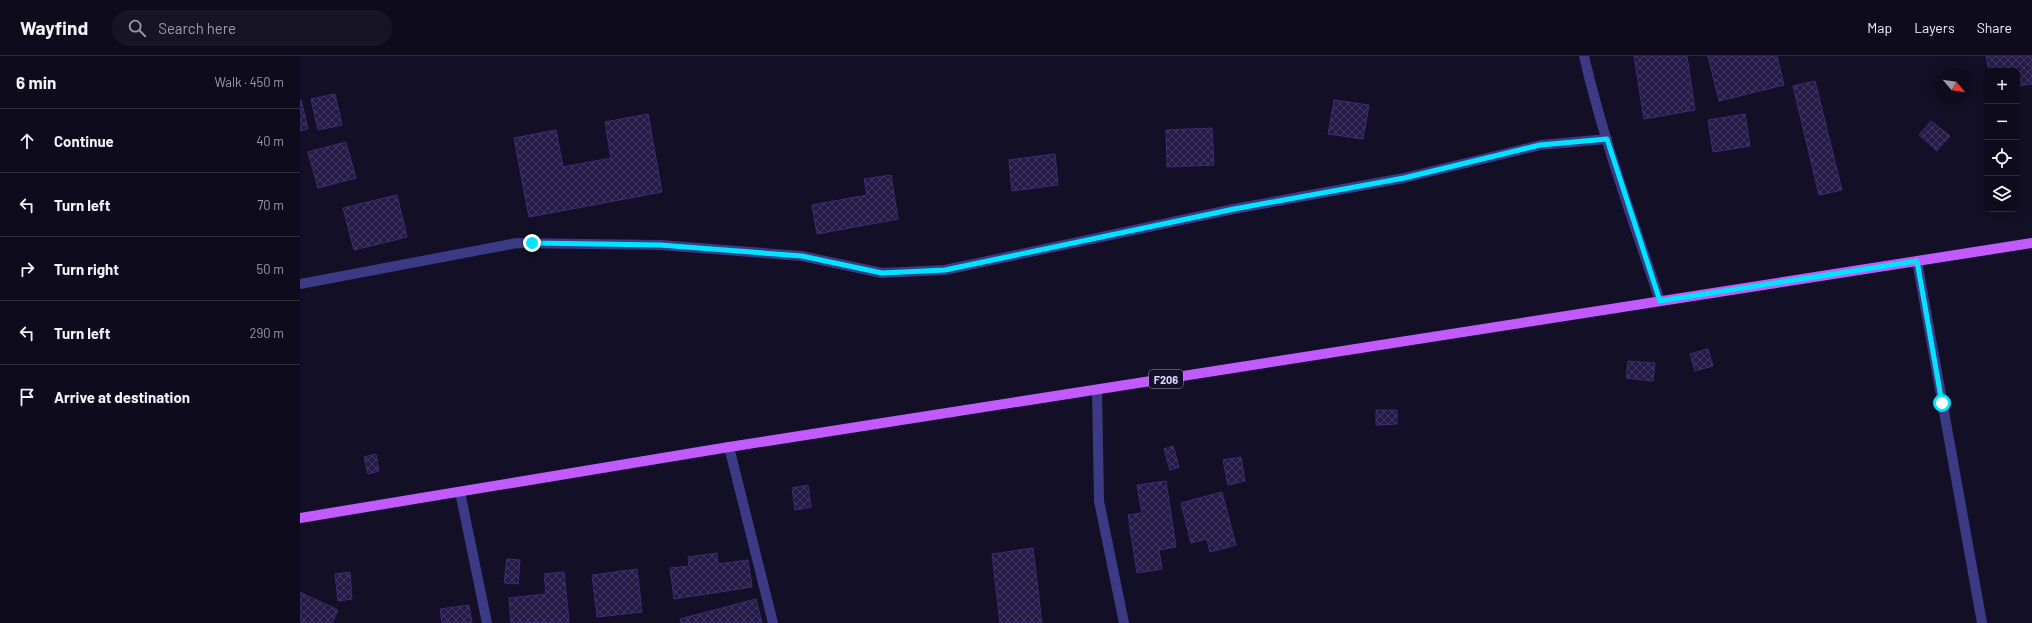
<!DOCTYPE html>
<meta charset="utf-8">
<style>
body{margin:0;font-family:Barlow,sans-serif;background:#171425;color:#f1f3f6}
.controls{position:absolute;right:12px;top:12px;display:grid;overflow:hidden;border-radius:6px;box-shadow:0 2px 10px #0003}
.controls button{width:36px;height:36px;display:grid;place-items:center;padding:0;border:0;border-bottom:1px solid #2e2b3b;background:#0e0b1c;color:#f1f3f6;font:20px sans-serif}
.compass{position:absolute;left:1636px;top:12px;width:36px;height:36px;border-radius:50%;background:#0e0b1c;box-shadow:0 2px 10px #0003;rotate:119deg}
.stop{position:absolute;width:12px;height:12px;margin:-9px;border:3px solid #00e5ff;border-radius:50%;background:#fff}
.stop.end{background:#00e5ff;border-color:#fff;box-shadow:0 1px 4px #0008}
.list{margin:0;padding:0;list-style:none}
h2{display:flex;justify-content:space-between;align-items:center;height:52px;margin:0;padding:0 16px;font-size:17px}
h2 small{font-size:13px;font-weight:400;color:#9b9ba3}
.list li{display:grid;grid-template-columns:26px 1fr auto;gap:12px;align-items:center;box-sizing:border-box;height:64px;padding:0 16px;border-top:1px solid #2e2b3b}
.list b{display:block;font-size:15px;white-space:nowrap}
.list em{font-size:13px;font-style:normal;color:#9b9ba3}
.icon{flex:none;width:22px;height:22px;fill:none;stroke:currentColor;stroke-width:2;stroke-linecap:round;stroke-linejoin:round}
.map{position:relative;flex:none;width:1732px;height:567px;overflow:hidden}
header{display:flex;align-items:center;gap:24px;box-sizing:border-box;height:56px;padding:0 20px;background:#0e0b1c;border-bottom:1px solid #2e2b3b}
header strong{font-size:19px}
nav{display:flex;gap:22px;margin-inline-start:auto;font-size:14px}
.search{width:280px;height:36px;background:#171425;display:flex;align-items:center;gap:10px;box-sizing:border-box;padding:0 14px;border-radius:22px;color:#9b9ba3;font-size:15px}
main{display:flex}
aside{flex:1;background:#0e0b1c}
.map>svg:first-child{display:block}
</style>
<header>
<strong>Wayfind</strong>
<div class="search"><svg class="icon" aria-label="search" viewBox="0 0 24 24"><circle cx="10" cy="10" r="6"/><path d="M15 15l6 6"/></svg>Search here</div>
<nav><a>Map</a><a>Layers</a><a>Share</a></nav>
</header>
<main>
<aside>
<h2>6 min<small>Walk · 450 m</small></h2>
<ul class="list">
<li><svg class="icon" aria-label="ahead" viewBox="0 0 24 24"><path d="M12 20V5M6 11l6-6 6 6"/></svg><div><b>Continue</b></div><em>40 m</em></li>
<li><svg class="icon" aria-label="left" viewBox="0 0 24 24"><path d="M17 20v-9H6M10 6l-5 5 5 5"/></svg><div><b>Turn left</b></div><em>70 m</em></li>
<li><svg class="icon" aria-label="right" viewBox="0 0 24 24"><path d="M7 20v-9h11M14 6l5 5-5 5"/></svg><div><b>Turn right</b></div><em>50 m</em></li>
<li><svg class="icon" aria-label="left" viewBox="0 0 24 24"><path d="M17 20v-9H6M10 6l-5 5 5 5"/></svg><div><b>Turn left</b></div><em>290 m</em></li>
<li><svg class="icon" aria-label="arrive" viewBox="0 0 24 24"><path d="M6 21V4h12l-3 4 3 4H6"/></svg><div><b>Arrive at destination</b></div></li>
</ul>
</aside>
<div class="map">
<svg width="1732" height="567" viewBox="0 0 1732 567">
<defs>
<pattern id="building-cross-hatch" width="8" height="8" patternUnits="userSpaceOnUse"><rect width="8" height="8" fill="#241b47"/><path d="M0 0l8 8M0 8l8-8" fill="none" stroke="#433b63"/></pattern>
</defs>
<rect width="100%" height="100%" fill="#130f26"/>
<!-- building -->
<g fill="url(#building-cross-hatch)" stroke="#3b2d73">
<polygon points="1334,0 1387,0 1395,54 1344,63"/>
<polygon points="1408,0 1477,0 1484,29 1419,45"/>
<polygon points="1686,0 1732,0 1732,28 1717,30 1717,15 1689,15"/>
<polygon points="1515,25 1542,134 1519,139 1493,30"/>
<polygon points="35,38 42,69 18,74 11,43"/>
<polygon points="1,44 8,73 0,75 0,45"/>
<polygon points="1034,44 1069,49 1063,83 1028,78"/>
<polygon points="348,58 362,136 229,161 214,82 256,74 263,111 311,102 305,66"/>
<polygon points="1445,58 1450,90 1413,96 1408,64"/>
<polygon points="1631,65 1650,80 1637,95 1619,79"/>
<polygon points="912,72 914,109 867,111 866,74"/>
<polygon points="46,86 56,122 18,132 8,96"/>
<polygon points="755,98 758,129 712,135 709,104"/>
<polygon points="591,119 598,163 517,178 512,149 567,139 564,123"/>
<polygon points="97,139 107,181 54,194 43,152"/>
<polygon points="1408,293 1413,310 1395,315 1390,298"/>
<polygon points="1328,305 1355,307 1353,325 1326,322"/>
<polygon points="1076,354 1097,354 1097,368 1076,369"/>
<polygon points="873,390 879,411 870,414 864,393"/>
<polygon points="76,398 79,415 68,418 64,401"/>
<polygon points="941,401 945,425 928,429 923,404"/>
<polygon points="866,425 876,491 859,494 862,513 837,517 828,459 842,457 837,429"/>
<polygon points="508,429 511,451 495,454 492,432"/>
<polygon points="922,436 936,489 910,496 907,483 891,487 881,447"/>
<polygon points="733,492 742,567 700,567 692,498"/>
<polygon points="417,497 418,508 448,504 452,531 374,543 370,512 389,510 388,501"/>
<polygon points="207,503 220,504 218,528 204,527"/>
<polygon points="337,513 342,556 297,561 292,519"/>
<polygon points="50,516 52,543 38,545 35,518"/>
<polygon points="264,516 269,566 211,567 209,542 246,538 244,518"/>
<polygon points="0,536 38,554 32,567 0,567"/>
<polygon points="456,543 462,567 381,567 380,563"/>
<polygon points="169,549 172,567 142,567 140,553"/>
</g>
<g fill="none" stroke-linecap="round" stroke-linejoin="round">
<!-- minor -->
<g stroke="#3d3a85" stroke-width="10">
<path d="M1284 0C1303 83 1333 164 1360 245"/>
<polyline points="1617,205 1682,567"/>
<polyline points="0,228 217,187 360,189 502,200 582,217 645,214 934,153 1104,122 1241,89 1307,83"/>
<polyline points="797,334 799,445 824,567"/>
<polyline points="429,391 473,567"/>
<polyline points="160,436 187,567"/>
</g>
<!-- major -->
<polyline stroke="#c25bff" stroke-width="10" points="0,462 429,391 1732,187"/>
</g>
<g fill="none" stroke-linecap="round" stroke-linejoin="round">
<!-- route -->
<polyline stroke="#00e5ff" stroke-width="5" points="232,187 360,189 502,200 582,217 645,214 934,153 1104,122 1240,89 1307,83 1360,245 1617,205 1642,347"/>
</g>
<g text-anchor="middle" dominant-baseline="central" stroke-width="4" stroke-linejoin="round" paint-order="stroke">
<!-- shield labels -->
<rect fill="#130f26" stroke="#9e99be" stroke-width="1" x="849" y="314" width="34" height="18" rx="3"/>
<g font-size="11" font-weight="bold" fill="#d9d4ff">
<text x="866" y="323">F206</text>
</g>
</g>
</svg>
<div class="controls">
<button>+</button>
<button>−</button>
<button><svg class="icon" aria-label="locate" viewBox="0 0 24 24"><circle cx="12" cy="12" r="6"/><path d="M12 2v4M12 18v4M2 12h4M18 12h4"/></svg></button>
<button><svg class="icon" aria-label="layers" viewBox="0 0 24 24"><path d="M12 4l9 5-9 5-9-5zM3 14l9 5 9-5"/></svg></button>
</div>
<svg class="compass" viewBox="-18 -18 36 36"><path d="M0-13l5 13h-10z" fill="#e53935"/><path d="M0 13l5-13h-10z" fill="#9b9ba3"/></svg>
<div class="stop" style="left:1642px;top:347px"></div>
<div class="stop end" style="left:232px;top:187px"></div>
</div>
</main>
